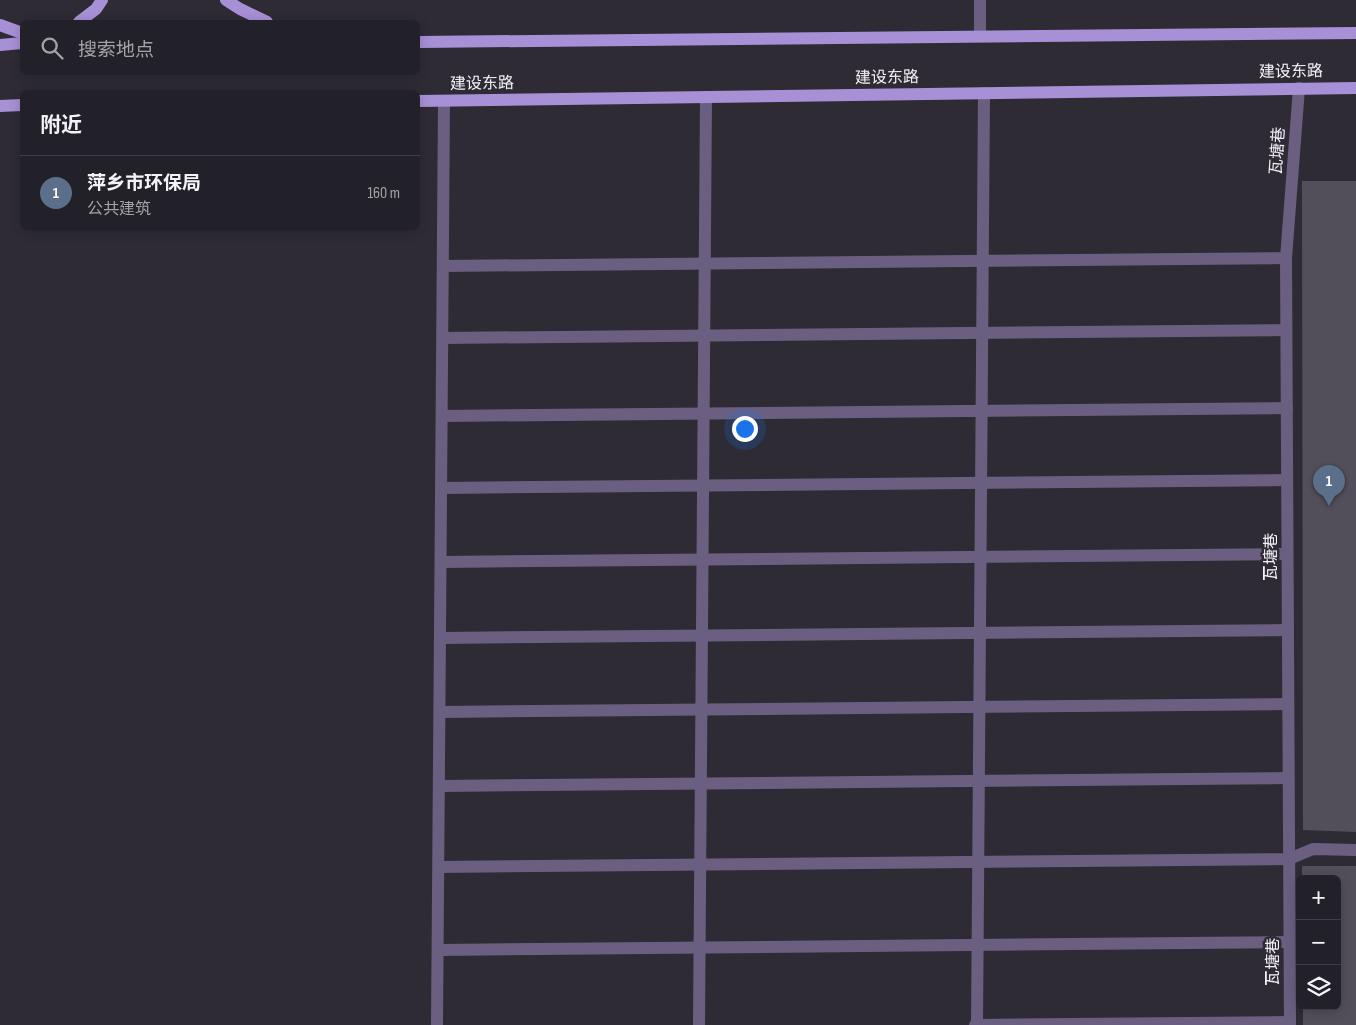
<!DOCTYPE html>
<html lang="zh">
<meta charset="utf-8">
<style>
body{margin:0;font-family:"Sofia Sans Condensed","Noto Sans SC",sans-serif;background:#2e2d34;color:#f1f3f6}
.controls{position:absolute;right:15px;bottom:15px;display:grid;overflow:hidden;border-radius:8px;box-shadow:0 2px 12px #0003}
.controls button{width:45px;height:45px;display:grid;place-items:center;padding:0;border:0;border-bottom:1px solid #3f3e45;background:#222028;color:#f1f3f6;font:25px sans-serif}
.you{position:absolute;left:744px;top:428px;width:18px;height:18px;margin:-12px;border:4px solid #fff;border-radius:50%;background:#1a73e8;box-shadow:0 0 0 8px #1a73e833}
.badge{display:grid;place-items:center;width:32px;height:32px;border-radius:50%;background:#db2777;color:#fff;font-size:16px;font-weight:700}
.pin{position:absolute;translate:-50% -41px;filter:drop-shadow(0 1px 2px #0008)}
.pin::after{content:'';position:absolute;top:26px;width:18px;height:15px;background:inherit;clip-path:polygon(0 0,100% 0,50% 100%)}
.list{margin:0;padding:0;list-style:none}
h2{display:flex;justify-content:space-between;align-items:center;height:65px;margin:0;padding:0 20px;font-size:21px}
h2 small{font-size:16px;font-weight:400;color:#a2a3a8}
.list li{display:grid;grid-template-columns:32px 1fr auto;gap:15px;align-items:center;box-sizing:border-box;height:75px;padding:0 20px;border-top:1px solid #3f3e45}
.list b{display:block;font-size:19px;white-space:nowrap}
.list p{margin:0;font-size:16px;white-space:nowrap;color:#a2a3a8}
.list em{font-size:16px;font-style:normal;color:#a2a3a8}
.icon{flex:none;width:28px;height:28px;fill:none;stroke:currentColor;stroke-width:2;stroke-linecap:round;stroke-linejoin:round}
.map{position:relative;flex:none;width:1356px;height:1025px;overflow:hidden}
.search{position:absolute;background:#222028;box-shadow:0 2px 12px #0003;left:20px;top:20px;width:400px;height:55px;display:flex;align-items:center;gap:12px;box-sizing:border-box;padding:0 18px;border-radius:8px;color:#a2a3a8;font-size:19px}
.panel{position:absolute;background:#222028;box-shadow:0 2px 12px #0003;left:20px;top:90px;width:400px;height:140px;border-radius:8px}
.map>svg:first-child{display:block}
</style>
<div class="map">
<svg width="1356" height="1025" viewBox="0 0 1356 1025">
<rect width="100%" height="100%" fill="#2e2b35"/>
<!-- building -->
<g fill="#524f5a">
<polygon points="1302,181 1356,181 1356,832 1303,830"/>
<polygon points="1302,866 1356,866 1356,1025 1303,1025 1303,1006 1337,1006 1337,879 1302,879"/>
</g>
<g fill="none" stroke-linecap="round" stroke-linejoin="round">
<!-- minor -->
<g stroke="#6a5f81" stroke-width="12">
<polyline points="980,36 980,0"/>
<polyline points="443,266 1286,258"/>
<polyline points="443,338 1286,330"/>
<polyline points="442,416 1287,408"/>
<polyline points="441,488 1287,480"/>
<polyline points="441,562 1287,554"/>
<polyline points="440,638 1288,630"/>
<polyline points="440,712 1288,704"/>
<polyline points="439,786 1288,778"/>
<polyline points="439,867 1289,859 1313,849 1356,850"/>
<polyline points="438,950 1289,942"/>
<polyline points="437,1025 444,101"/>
<polyline points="699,1025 706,97"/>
<polyline points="975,1025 1290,1022"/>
<polyline points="977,1025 984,93"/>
<polyline points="1290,1025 1286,258 1299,88"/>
</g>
<!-- major -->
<g stroke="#a890d6" stroke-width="12">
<polyline points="226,0 240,9 267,22"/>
<polyline points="79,22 96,9 102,0"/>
<polyline points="0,25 22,33"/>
<polyline points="418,42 1356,33"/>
<polyline points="0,45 22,43"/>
<polyline points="418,101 1356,88"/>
<polyline points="0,106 22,105"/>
</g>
</g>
<g text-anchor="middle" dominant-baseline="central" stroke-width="5" stroke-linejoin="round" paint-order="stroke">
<!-- street labels -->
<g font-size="16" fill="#f3f1f7" stroke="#2e2b35">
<text transform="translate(1291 72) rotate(-1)">建设东路</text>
<text transform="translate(887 78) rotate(-1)">建设东路</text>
<text transform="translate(482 84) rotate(-1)">建设东路</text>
<text transform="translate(1278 151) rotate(-86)">瓦塘巷</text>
<text transform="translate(1271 557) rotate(-90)">瓦塘巷</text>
<text transform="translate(1273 962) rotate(-90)">瓦塘巷</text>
</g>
</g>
</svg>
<div class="controls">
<button>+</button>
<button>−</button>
<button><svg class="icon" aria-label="layers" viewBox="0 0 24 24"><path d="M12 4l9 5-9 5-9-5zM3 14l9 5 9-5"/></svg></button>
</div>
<div class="you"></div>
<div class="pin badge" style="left:1329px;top:506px;background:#5c6f8a">1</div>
<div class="search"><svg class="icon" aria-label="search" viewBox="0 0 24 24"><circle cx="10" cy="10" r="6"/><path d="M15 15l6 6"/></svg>搜索地点</div>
<section class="panel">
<h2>附近<small></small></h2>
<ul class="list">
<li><span class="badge" style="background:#5c6f8a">1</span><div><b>萍乡市环保局</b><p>公共建筑</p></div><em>160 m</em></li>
</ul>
</section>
</div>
